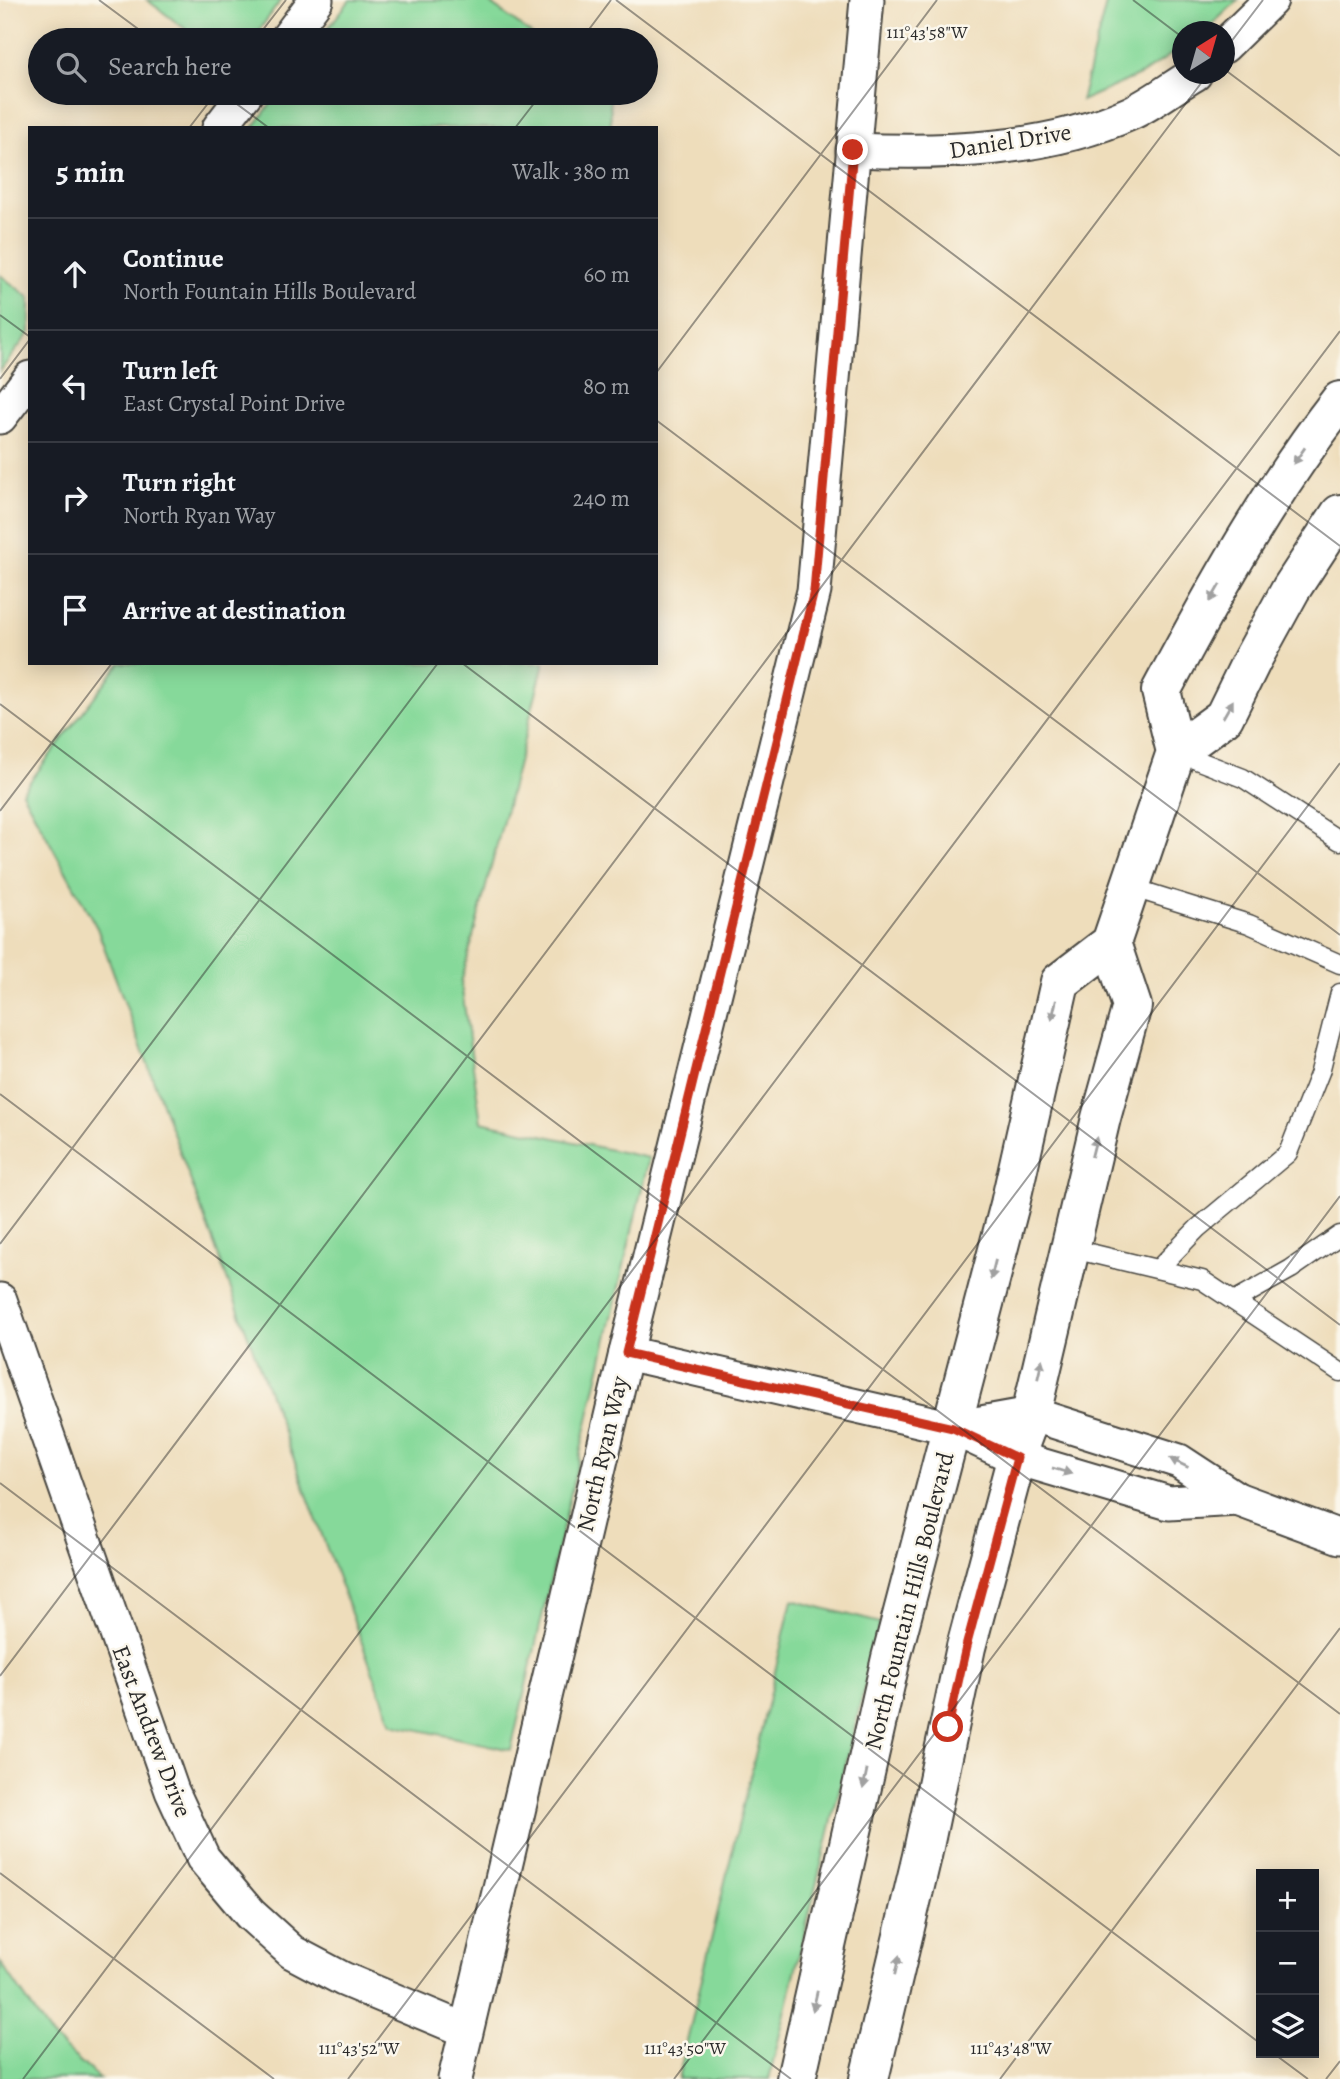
<!DOCTYPE html>
<meta charset="utf-8">
<style>
body{margin:0;font-family:Alegreya,serif;background:#20242c;color:#f1f3f6}
.controls{position:absolute;right:21px;bottom:21px;display:grid;overflow:hidden;border-radius:0px;box-shadow:0 4px 18px #0003}
.controls button{width:63px;height:63px;display:grid;place-items:center;padding:0;border:0;border-bottom:2px solid #363941;background:#171b24;color:#f1f3f6;font:35px sans-serif}
.compass{position:absolute;left:1172px;top:21px;width:63px;height:63px;border-radius:50%;background:#171b24;box-shadow:0 4px 18px #0003;rotate:37deg}
.stop{position:absolute;width:21px;height:21px;margin:-16px;border:5px solid #c8321e;border-radius:50%;background:#fff}
.stop.end{background:#c8321e;border-color:#fff;box-shadow:0 2px 7px #0008}
.list{margin:0;padding:0;list-style:none}
h2{display:flex;justify-content:space-between;align-items:center;height:91px;margin:0;padding:0 28px;font-size:30px}
h2 small{font-size:23px;font-weight:400;color:#9ea1a6}
.list li{display:grid;grid-template-columns:46px 1fr auto;gap:21px;align-items:center;box-sizing:border-box;height:112px;padding:0 28px;border-top:2px solid #363941}
.list b{display:block;font-size:26px;white-space:nowrap}
.list p{margin:0;font-size:23px;white-space:nowrap;color:#9ea1a6}
.list em{font-size:23px;font-style:normal;color:#9ea1a6}
.icon{flex:none;width:38px;height:38px;fill:none;stroke:currentColor;stroke-width:2;stroke-linecap:round;stroke-linejoin:round}
.map{position:relative;flex:none;width:1340px;height:2079px;overflow:hidden}
.search{position:absolute;background:#171b24;box-shadow:0 4px 18px #0003;left:28px;top:28px;width:630px;height:77px;display:flex;align-items:center;gap:18px;box-sizing:border-box;padding:0 24px;border-radius:38px;color:#9ea1a6;font-size:26px}
.panel{position:absolute;background:#171b24;box-shadow:0 4px 18px #0003;left:28px;top:126px;width:630px;height:539px;border-radius:0px}
.map>svg:first-child{display:block}
</style>
<div class="map">
<svg width="1340" height="2079" viewBox="0 0 1340 2079">
<rect width="100%" height="100%" fill="#fbf7ec"/>
<filter id="ink" filterUnits="userSpaceOnUse"><feTurbulence type="fractalNoise" baseFrequency=".0143" numOctaves="2"/><feDisplacementMap in="SourceGraphic" scale="14" xChannelSelector="R" yChannelSelector="G"/><feConvolveMatrix kernelMatrix="1 2 1 2 8 2 1 2 1" color-interpolation-filters="sRGB"/></filter>
<filter id="wash" filterUnits="userSpaceOnUse"><feTurbulence type="fractalNoise" baseFrequency=".00686" numOctaves="4" result="noise"/><feDisplacementMap in="SourceGraphic" scale="28" xChannelSelector="R" yChannelSelector="G"/><feGaussianBlur stdDeviation="1.57" result="paint"/><feColorMatrix in="noise" values="0 0 0 0 0 0 0 0 0 0 0 0 0 0 0 0 0 1.4 0 .05"/><feComposite in="paint" operator="in"/></filter>
<g filter="url(#wash)">
<rect width="100%" height="100%" fill="#edb"/>
<!-- green -->
<g fill="#86d99a" stroke="#588262" stroke-width="2">
<polygon points="147,0 281,0 252,40 200,40"/>
<polygon points="350,0 486,0 539,40 319,40"/>
<polygon points="1107,0 1238,0 1205,31 1182,32 1182,47 1142,74 1081,101"/>
<polygon points="279,93 610,93 611,128 253,128"/>
<polygon points="0,275 30,298 30,332 0,371"/>
<polygon points="120,663 544,663 461,983 481,1122 649,1158 511,1750 392,1724 97,928 22,792"/>
<polygon points="792,1600 880,1623 769,2079 678,2079"/>
<polygon points="0,1961 52,2037 100,2079 0,2079"/>
</g>
</g>
<g filter="url(#ink)">
<g fill="none" stroke-linecap="round" stroke-linejoin="round">
<!-- service casing -->
<g stroke="#484641" stroke-width="21">
<g id="service">
<polyline points="1176,752 1243,778 1340,841"/>
<polyline points="1130,887 1249,924 1340,964"/>
<polyline points="1069,1248 1202,1280 1340,1372"/>
<polyline points="1158,1269 1198,1228 1288,1153 1320,1072 1340,993"/>
<polyline points="1234,1301 1291,1269 1340,1235"/>
</g>
</g>
<!-- minor casing -->
<g stroke="#484641" stroke-width="37">
<g id="minor">
<polyline points="286,40 316,0"/>
<polyline points="1224,46 1271,0"/>
<polyline points="219,128 246,93"/>
<path d="M853 150C944 154 1047 151 1131 113 1153 103 1174 86 1195 74"/>
<polyline points="0,417 30,378"/>
<polyline points="0,1300 172,1791 203,1858 250,1914 292,1952 343,1979 465,2030"/>
<polyline points="626,1353 953,1428 1017,1458 1169,1503 1237,1499"/>
<polyline points="953,1428 1031,1414 1179,1461 1237,1499 1340,1537"/>
<polyline points="455,2079 626,1353 814,591 867,0"/>
</g>
</g>
<!-- secondary casing -->
<g stroke="#484641" stroke-width="42">
<g id="secondary">
<polyline points="1176,752 1224,717 1252,660 1291,589 1340,514"/>
<path d="M796 2079 891 1658 1010 1204 1060 982 1111 943 1176 752 1161 691C1215 590 1270 491 1340 401"/>
<polyline points="869,2079 922,1856 966,1647 1021,1441 1031,1414 1101,1118 1132,1006 1111,943"/>
</g>
</g>
<!-- service -->
<use href="#service" stroke="#fff" stroke-width="18"/>
<!-- minor -->
<use href="#minor" stroke="#fff" stroke-width="33"/>
<!-- secondary -->
<use href="#secondary" stroke="#fff" stroke-width="38"/>
</g>
<!-- one-way arrows -->
<defs><path id="oneway-solid" d="M-6-.8H1V-3.2L6.5 0L1 3.2V.8H-6Z" transform="scale(1.75)"/></defs>
<g fill="#a0a0a0">
<use href="#oneway-solid" transform="translate(1299 456) rotate(125)"/>
<use href="#oneway-solid" transform="translate(1215 593) rotate(120)"/>
<use href="#oneway-solid" transform="translate(1228 709) rotate(-60)"/>
<use href="#oneway-solid" transform="translate(1054 1010) rotate(103)"/>
<use href="#oneway-solid" transform="translate(1094 1147) rotate(-76)"/>
<use href="#oneway-solid" transform="translate(993 1270) rotate(104)"/>
<use href="#oneway-solid" transform="translate(1040 1369) rotate(-77)"/>
<use href="#oneway-solid" transform="translate(1179 1463) rotate(-154)"/>
<use href="#oneway-solid" transform="translate(1062 1471) rotate(17)"/>
<use href="#oneway-solid" transform="translate(865 1779) rotate(102)"/>
<use href="#oneway-solid" transform="translate(897 1965) rotate(-77)"/>
<use href="#oneway-solid" transform="translate(815 2001) rotate(103)"/>
</g>
</g>
<g fill="none" stroke-linecap="round" stroke-linejoin="round" filter="url(#ink)">
<!-- route -->
<polyline stroke="#c8321e" stroke-width="9" points="853,150 814,591 626,1353 953,1428 1017,1458 966,1647 948,1727"/>
</g>
<!-- ticks -->
<path fill="none" stroke="#2b2b2b" stroke-width="2" stroke-opacity="0.45" d="M99 0 153 40M616 0 1340 546M1133 0 1182 37M255 40 286 0M581 40 611 0M1224 51 1263 0M1224 69 1340 156M222 93 269 128M189 128 216 93M515 128 542 93M0 315 30 337M656 373 937 0M0 379 30 339M656 420 1340 935M462 663 1340 1325M0 704 1340 1714M0 811 112 663M0 1094 1261 2044M0 1244 438 663M0 1483 791 2079M0 1676 1208 74M0 1873 274 2079M1273 2053 1308 2079M23 2079 1340 331M348 2079 1340 763M674 2079 1340 1196M1000 2079 1340 1628M1326 2079 1340 2061"/>
<g text-anchor="middle" dominant-baseline="central" stroke-width="5" stroke-linejoin="round" paint-order="stroke">
<!-- street labels -->
<g font-size="24" fill="#2b2b2b" stroke="#fbf7ec">
<text transform="translate(1010 141) rotate(-9)">Daniel Drive</text>
<text transform="translate(602 1454) rotate(-77)">North Ryan Way</text>
<text transform="translate(909 1601) rotate(-76)">North Fountain Hills Boulevard</text>
<text transform="translate(152 1731) rotate(69)">East Andrew Drive</text>
</g>
</g>
<g font-size="18" text-anchor="middle" fill="#2b2b2b" stroke="#fbf7ec" stroke-width="5" stroke-linejoin="round" paint-order="stroke">
<text x="927" y="38">111°43'58"W</text>
<text x="359" y="2054">111°43'52"W</text>
<text x="685" y="2054">111°43'50"W</text>
<text x="1011" y="2054">111°43'48"W</text>
</g>
</svg>
<div class="controls">
<button>+</button>
<button>−</button>
<button><svg class="icon" aria-label="layers" viewBox="0 0 24 24"><path d="M12 4l9 5-9 5-9-5zM3 14l9 5 9-5"/></svg></button>
</div>
<svg class="compass" viewBox="-18 -18 36 36"><path d="M0-13l5 13h-10z" fill="#e53935"/><path d="M0 13l5-13h-10z" fill="#9ea1a6"/></svg>
<div class="stop" style="left:948px;top:1727px"></div>
<div class="stop end" style="left:853px;top:150px"></div>
<div class="search"><svg class="icon" aria-label="search" viewBox="0 0 24 24"><circle cx="10" cy="10" r="6"/><path d="M15 15l6 6"/></svg>Search here</div>
<section class="panel">
<h2>5 min<small>Walk · 380 m</small></h2>
<ul class="list">
<li><svg class="icon" aria-label="ahead" viewBox="0 0 24 24"><path d="M12 20V5M6 11l6-6 6 6"/></svg><div><b>Continue</b><p>North Fountain Hills Boulevard</p></div><em>60 m</em></li>
<li><svg class="icon" aria-label="left" viewBox="0 0 24 24"><path d="M17 20v-9H6M10 6l-5 5 5 5"/></svg><div><b>Turn left</b><p>East Crystal Point Drive</p></div><em>80 m</em></li>
<li><svg class="icon" aria-label="right" viewBox="0 0 24 24"><path d="M7 20v-9h11M14 6l5 5-5 5"/></svg><div><b>Turn right</b><p>North Ryan Way</p></div><em>240 m</em></li>
<li><svg class="icon" aria-label="arrive" viewBox="0 0 24 24"><path d="M6 21V4h12l-3 4 3 4H6"/></svg><div><b>Arrive at destination</b></div></li>
</ul>
</section>
</div>
